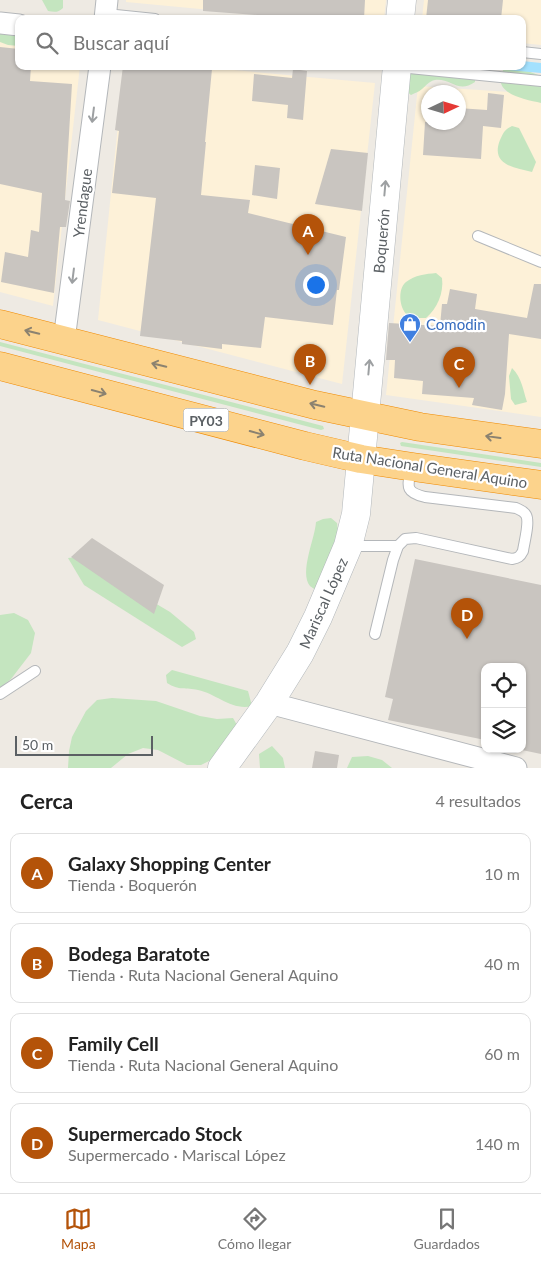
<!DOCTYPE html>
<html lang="es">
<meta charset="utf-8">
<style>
body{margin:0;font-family:Lato,sans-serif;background:#f2f2f2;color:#222}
.controls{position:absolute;right:15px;bottom:15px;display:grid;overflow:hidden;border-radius:10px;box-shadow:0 1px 4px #0004}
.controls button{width:45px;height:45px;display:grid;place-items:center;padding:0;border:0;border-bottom:1px solid #e0e0e0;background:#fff;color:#222;font:25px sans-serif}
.compass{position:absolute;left:421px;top:85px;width:45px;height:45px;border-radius:50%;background:#fff;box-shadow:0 1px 4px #0004;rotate:86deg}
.scale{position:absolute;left:15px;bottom:12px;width:138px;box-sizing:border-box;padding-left:5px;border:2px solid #5b6064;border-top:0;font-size:14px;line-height:18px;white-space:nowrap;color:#5b6064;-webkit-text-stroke:4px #fff;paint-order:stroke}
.you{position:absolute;left:315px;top:284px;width:18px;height:18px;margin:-12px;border:4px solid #fff;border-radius:50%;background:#1a73e8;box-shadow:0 0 0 8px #1a73e833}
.badge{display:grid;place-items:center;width:32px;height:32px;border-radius:50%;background:#b45309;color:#fff;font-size:16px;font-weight:700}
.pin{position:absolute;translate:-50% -41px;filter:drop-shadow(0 1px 2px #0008)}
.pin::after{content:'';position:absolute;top:26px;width:18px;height:15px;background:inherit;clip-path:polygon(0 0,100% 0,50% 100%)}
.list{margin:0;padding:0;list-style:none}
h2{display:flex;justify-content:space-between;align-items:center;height:65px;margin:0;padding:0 20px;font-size:21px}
h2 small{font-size:16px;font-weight:400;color:#767676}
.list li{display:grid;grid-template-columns:32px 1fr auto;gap:15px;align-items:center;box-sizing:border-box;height:80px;margin:0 10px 10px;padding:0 10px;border:1px solid #e0e0e0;border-radius:10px}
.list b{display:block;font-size:19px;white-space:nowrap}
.list p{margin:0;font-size:16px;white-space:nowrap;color:#767676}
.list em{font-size:16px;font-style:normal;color:#767676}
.icon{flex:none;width:28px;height:28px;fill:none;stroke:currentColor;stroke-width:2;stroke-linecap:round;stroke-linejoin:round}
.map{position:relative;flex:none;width:541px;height:768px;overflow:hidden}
.search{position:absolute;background:#fff;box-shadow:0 1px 4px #0004;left:15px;right:15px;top:15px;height:55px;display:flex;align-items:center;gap:12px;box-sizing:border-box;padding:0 18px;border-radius:10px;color:#767676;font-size:19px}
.sheet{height:425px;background:#fff}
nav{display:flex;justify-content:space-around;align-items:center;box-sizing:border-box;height:70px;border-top:1px solid #e0e0e0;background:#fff;font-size:14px;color:#767676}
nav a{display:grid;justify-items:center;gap:2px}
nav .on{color:#b45309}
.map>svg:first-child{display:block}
</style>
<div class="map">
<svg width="541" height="768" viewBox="0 0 541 768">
<rect width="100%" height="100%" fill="#eeeae3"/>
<!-- commercial -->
<g fill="#fdf1d8" fill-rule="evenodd">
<polygon points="126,0 386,0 384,19 306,19 126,2"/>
<polygon points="424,0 541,0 541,45 522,43 522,19 422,19"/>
<polygon points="0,40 19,42 19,66 80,66 53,306 0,292"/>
<polygon points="124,66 190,66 375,83 342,384 98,320"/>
<path d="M418 86 541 94V417L386 395ZM428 92H458V122H428Z"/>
</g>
<!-- green -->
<g fill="#c4e5bf">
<path d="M42 0H63V8C58 13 54 12 48 11Z"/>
<polygon points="5,33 19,34 19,46 8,45 0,42 0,34"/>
<path d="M406 66H466L473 69 475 74V82C458 94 451 78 435 80 429 81 426 86 422 89 419 92 414 93 411 95L405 90Z"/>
<path d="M514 66 541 76V103C523 99 488 93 505 67Z"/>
<path d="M512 126 519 128 536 162 532 172C515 168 490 165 500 140 504 132 504 130 512 126Z"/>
<path d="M436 273 442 278C444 293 437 309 426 318 421 318 414 318 410 317 399 311 397 289 406 282 415 275 426 274 436 273Z"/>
<polygon points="0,342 323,426 324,429 321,430 0,346"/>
<path d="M512 368C522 378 523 390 527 402L515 405 511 399 509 376Z"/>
<polygon points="402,442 541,463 541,467 401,446 400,443"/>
<path d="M331 518 337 523 339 538 317 590C316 590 311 587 310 586 299 572 315 539 316 522L323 519Z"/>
<polygon points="77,557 170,612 194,632 196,639 182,647 84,585 68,558"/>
<polygon points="14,613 28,620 35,633 31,653 11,679 0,688 0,615"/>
<path d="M172 670 248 691 252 706C232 711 217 694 198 690 186 687 179 691 167 683L166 675Z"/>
<polygon points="112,698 156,701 200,716 217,719 233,718 242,734 217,757 201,765 187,765 158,750 143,748 128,754 111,768 68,768 69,751 72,737 86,711 97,700"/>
<polygon points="272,746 283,758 285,768 260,768 259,754"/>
<polygon points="368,756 382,760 392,768 347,768 352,757"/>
</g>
<!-- water -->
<polygon fill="#a3e1fe" points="522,61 541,63 541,73 466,66 522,66"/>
<!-- building -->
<g fill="#c9c5c0">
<polygon points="203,0 365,0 364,19 282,19 282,17 203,11"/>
<polygon points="428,0 503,0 501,19 426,19"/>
<polygon points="0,47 19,49 19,66 31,66 30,81 72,84 65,200 70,201 66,227 60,227 54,293 1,282 5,252 28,257 31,230 39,232 42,193 0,184"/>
<polygon points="123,66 183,66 212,69 205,142 206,142 201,195 250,200 248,213 346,237 339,290 337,290 333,325 265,317 261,348 222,344 222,349 182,344 182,341 140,336 156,198 112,193 119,131 115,130"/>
<polygon points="293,69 307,71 303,120 287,118 288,105 252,101 254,74 292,78"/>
<polygon points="488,93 504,95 501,128 483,126 481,159 423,155 425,122 458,122 458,108 487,110"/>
<polygon points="331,149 368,153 362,211 315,204"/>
<polygon points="255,165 280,168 277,199 252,195"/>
<polygon points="534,284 541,284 541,339 509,334 505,394 502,410 472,405 474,398 422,394 423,381 394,378 395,360 386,360 389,323 440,326 442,304 447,304 450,289 477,294 475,309 527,318"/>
<polygon points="92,538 164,585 154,614 71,557"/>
<polygon points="415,559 541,585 541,754 522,750 522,667 485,667 485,740 388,720 393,699 385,697"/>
<polygon points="315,751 339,755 337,768 312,768"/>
</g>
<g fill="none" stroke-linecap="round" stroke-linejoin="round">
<!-- lane casing -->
<g stroke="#b4b7ba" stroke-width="12">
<g id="lane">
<polyline points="106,14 155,19"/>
<polyline points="522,52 541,54"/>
<polyline points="399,67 541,81"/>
<polyline points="478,236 541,262"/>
<polyline points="349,546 398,546"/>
<path d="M375 634 393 560 398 546 405 539 416 538 512 559C518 558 520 557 523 551 524 543 530 522 526 515 524 511 520 510 516 508L425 497C404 492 408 486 411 468"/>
<polyline points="0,694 35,671"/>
</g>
</g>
<!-- street casing -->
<g stroke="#b4b7ba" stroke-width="23">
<g id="street">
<polyline points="105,19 107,0"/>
<polyline points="0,23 19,25"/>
<polyline points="64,340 100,66"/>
<polyline points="269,703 516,768"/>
</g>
</g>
<!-- secondary casing -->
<g stroke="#b2b7bb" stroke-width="29">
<g id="secondary">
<polyline points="400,19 402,0"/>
<polyline points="222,768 269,703 300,653 318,617 348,546 356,514 397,66"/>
</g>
</g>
<!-- highway casing -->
<g stroke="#ef8a02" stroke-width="29">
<g id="highway">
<polyline points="0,324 315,405 420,427 541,444"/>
<polyline points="0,366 305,446 361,459 413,467 541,485"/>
</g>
</g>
<!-- lane -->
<use href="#lane" stroke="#fff" stroke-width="10"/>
<!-- street -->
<use href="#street" stroke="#fff" stroke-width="21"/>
<!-- secondary -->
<use href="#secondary" stroke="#fff" stroke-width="28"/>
<!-- highway -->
<use href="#highway" stroke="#fcd38c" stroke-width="28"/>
</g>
<!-- one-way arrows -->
<defs><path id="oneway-shaft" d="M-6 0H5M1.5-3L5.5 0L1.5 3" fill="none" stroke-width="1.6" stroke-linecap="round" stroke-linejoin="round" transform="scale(1.25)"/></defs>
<g stroke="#9da0a2">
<use href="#oneway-shaft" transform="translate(93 115) rotate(97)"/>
<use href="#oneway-shaft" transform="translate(385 188) rotate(-85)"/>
<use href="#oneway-shaft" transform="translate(73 276) rotate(97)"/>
<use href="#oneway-shaft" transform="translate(369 367) rotate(-85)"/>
</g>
<g stroke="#8b8270">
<use href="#oneway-shaft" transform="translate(32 332) rotate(-166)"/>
<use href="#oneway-shaft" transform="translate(159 365) rotate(-166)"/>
<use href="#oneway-shaft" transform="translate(99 392) rotate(15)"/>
<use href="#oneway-shaft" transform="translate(317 405) rotate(-167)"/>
<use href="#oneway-shaft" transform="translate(257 433) rotate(15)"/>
<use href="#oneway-shaft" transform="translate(493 437) rotate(-172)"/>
</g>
<!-- icons -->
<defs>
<g id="shop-pin" transform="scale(1.125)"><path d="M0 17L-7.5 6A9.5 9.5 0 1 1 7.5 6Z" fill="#3f7fe0" stroke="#fff"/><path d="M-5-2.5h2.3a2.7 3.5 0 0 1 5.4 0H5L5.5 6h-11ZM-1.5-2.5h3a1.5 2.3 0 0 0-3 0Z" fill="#fff"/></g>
</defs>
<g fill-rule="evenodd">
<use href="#shop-pin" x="410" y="324"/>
</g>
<g text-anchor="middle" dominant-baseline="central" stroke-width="4.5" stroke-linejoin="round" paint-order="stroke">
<!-- shield labels -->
<rect fill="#fff" stroke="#8c9092" stroke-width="1" x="183.5" y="408.5" width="45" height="23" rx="4"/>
<g font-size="14" font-weight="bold" fill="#5b6064">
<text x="206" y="420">PY03</text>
</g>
<!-- street labels -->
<g font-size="15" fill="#5b6064" stroke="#fff">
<text transform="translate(82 203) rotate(-83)">Yrendague</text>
<text transform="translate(381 241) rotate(-85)">Boquerón</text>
<text transform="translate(430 467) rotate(9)">Ruta Nacional General Aquino</text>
<text transform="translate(323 603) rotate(-66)">Mariscal López</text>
</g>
<!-- shop labels -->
<g font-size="15" fill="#366cbe" stroke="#fff" text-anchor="start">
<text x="426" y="324">Comodin</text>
</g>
</g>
</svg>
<div class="controls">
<button><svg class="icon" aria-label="locate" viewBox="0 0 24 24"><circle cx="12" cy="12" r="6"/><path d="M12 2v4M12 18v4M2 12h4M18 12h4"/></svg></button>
<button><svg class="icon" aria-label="layers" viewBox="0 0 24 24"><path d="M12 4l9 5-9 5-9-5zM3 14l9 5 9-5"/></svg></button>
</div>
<svg class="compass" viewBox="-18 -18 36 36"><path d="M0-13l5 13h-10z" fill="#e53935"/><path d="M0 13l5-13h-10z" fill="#767676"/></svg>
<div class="scale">50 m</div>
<div class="you"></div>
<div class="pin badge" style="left:308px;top:255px">A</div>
<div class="pin badge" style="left:310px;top:385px">B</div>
<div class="pin badge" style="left:459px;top:388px">C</div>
<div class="pin badge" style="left:467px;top:639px">D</div>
<div class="search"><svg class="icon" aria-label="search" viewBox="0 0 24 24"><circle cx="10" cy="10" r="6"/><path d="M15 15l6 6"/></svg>Buscar aquí</div>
</div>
<section class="sheet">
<h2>Cerca<small>4 resultados</small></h2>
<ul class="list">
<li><span class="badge">A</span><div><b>Galaxy Shopping Center</b><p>Tienda · Boquerón</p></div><em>10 m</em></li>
<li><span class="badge">B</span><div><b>Bodega Baratote</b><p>Tienda · Ruta Nacional General Aquino</p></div><em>40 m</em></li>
<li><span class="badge">C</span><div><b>Family Cell</b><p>Tienda · Ruta Nacional General Aquino</p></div><em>60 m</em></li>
<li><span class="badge">D</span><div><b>Supermercado Stock</b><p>Supermercado · Mariscal López</p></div><em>140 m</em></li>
</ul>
</section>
<nav>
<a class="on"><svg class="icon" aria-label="map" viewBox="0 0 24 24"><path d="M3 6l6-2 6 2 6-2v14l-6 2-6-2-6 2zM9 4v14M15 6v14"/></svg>Mapa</a>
<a><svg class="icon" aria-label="directions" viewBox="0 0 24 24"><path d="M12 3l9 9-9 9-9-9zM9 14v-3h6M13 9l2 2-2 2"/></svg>Cómo llegar</a>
<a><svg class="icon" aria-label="saved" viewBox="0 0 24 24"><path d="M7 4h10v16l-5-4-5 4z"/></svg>Guardados</a>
</nav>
